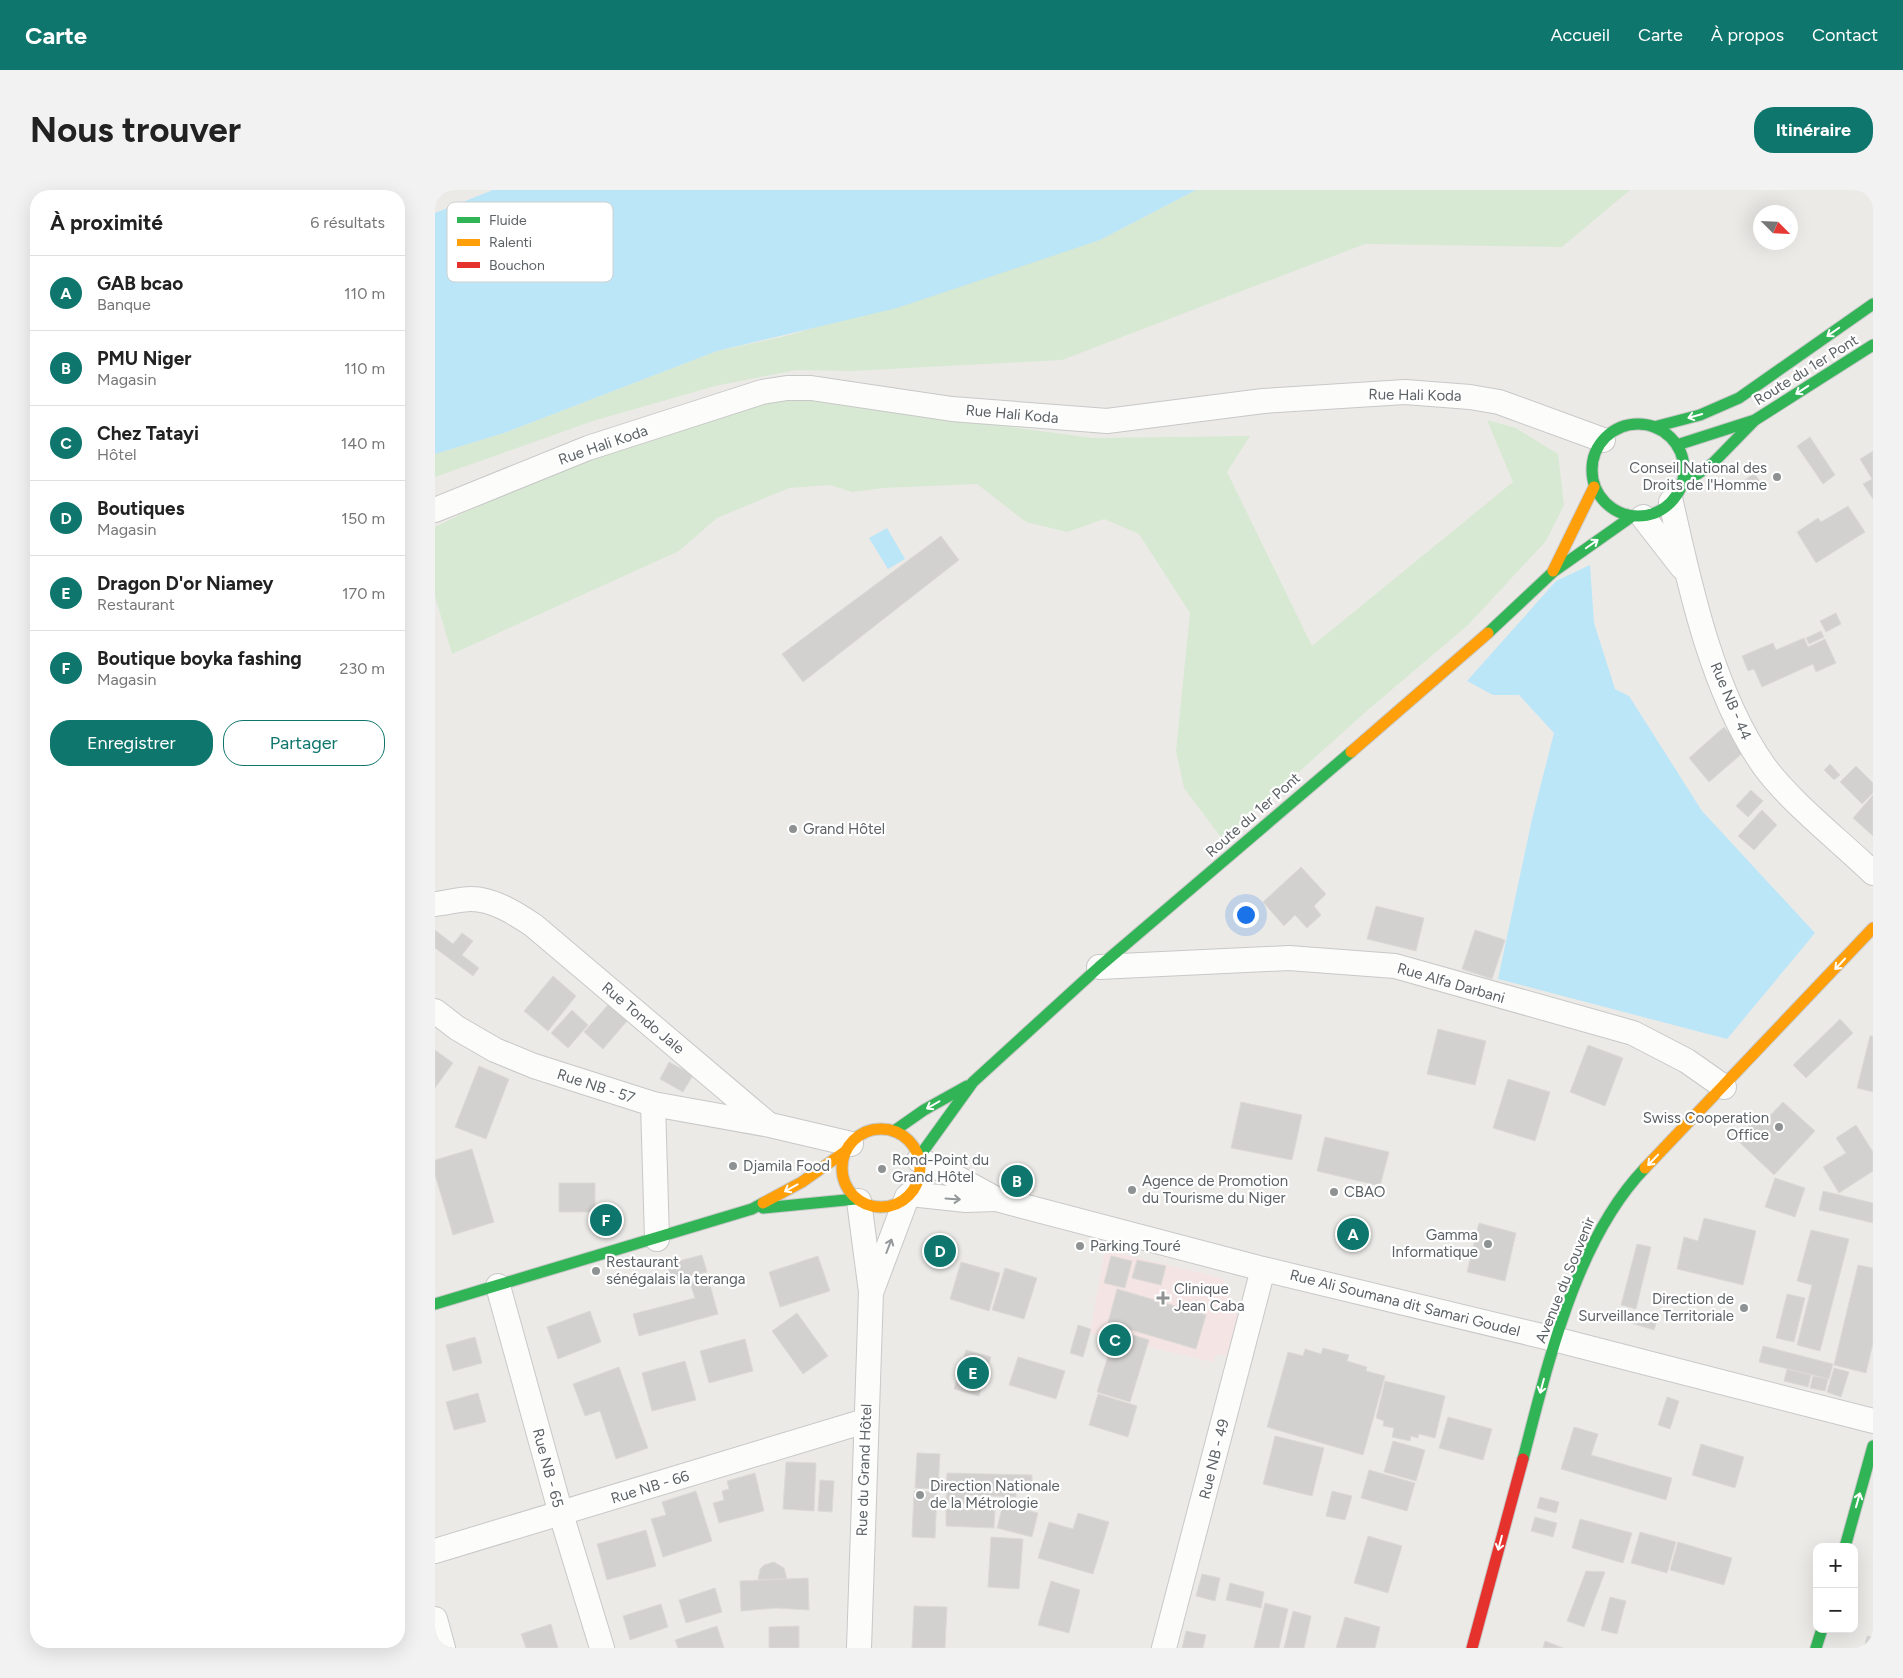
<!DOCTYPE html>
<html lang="fr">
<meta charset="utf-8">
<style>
body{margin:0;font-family:Figtree,sans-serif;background:#f2f2f2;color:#222}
.controls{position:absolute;right:15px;bottom:15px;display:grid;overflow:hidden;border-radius:10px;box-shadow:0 5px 20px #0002}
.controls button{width:45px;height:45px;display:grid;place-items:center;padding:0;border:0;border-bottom:1px solid #e0e0e0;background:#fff;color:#222;font:25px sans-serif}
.compass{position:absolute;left:1318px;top:15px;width:45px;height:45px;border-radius:50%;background:#fff;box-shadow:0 5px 20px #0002;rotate:114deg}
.you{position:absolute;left:810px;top:724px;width:18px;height:18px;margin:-12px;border:4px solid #fff;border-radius:50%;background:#1a73e8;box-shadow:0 0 0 8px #1a73e833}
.badge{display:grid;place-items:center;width:32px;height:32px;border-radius:50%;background:#0f766e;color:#fff;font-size:16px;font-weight:700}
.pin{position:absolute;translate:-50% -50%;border:2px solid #fff;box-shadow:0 1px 5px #0006}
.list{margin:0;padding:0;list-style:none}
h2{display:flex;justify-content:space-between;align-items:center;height:65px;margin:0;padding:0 20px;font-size:21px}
h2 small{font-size:16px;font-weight:400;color:#767676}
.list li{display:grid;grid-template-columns:32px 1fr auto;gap:15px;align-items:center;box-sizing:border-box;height:75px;padding:0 20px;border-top:1px solid #e0e0e0}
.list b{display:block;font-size:19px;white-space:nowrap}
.list p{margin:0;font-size:16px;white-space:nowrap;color:#767676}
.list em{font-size:16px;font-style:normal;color:#767676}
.actions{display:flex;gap:10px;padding:15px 20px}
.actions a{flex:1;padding:11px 0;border:1px solid #0f766e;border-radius:20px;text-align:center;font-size:18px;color:#0f766e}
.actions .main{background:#0f766e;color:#fff}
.map{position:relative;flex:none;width:1438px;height:1458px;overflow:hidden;border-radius:20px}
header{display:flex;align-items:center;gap:30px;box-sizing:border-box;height:70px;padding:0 25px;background:#0f766e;color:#fff}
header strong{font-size:24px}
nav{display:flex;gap:28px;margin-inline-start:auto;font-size:18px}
.intro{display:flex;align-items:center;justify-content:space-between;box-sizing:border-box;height:120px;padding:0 30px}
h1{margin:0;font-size:35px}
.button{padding:12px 22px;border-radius:20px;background:#0f766e;color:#fff;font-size:18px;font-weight:700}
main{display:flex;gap:30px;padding:0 30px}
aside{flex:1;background:#fff;border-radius:20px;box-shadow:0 5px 20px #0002}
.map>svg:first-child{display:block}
</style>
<header>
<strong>Carte</strong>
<nav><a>Accueil</a><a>Carte</a><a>À propos</a><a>Contact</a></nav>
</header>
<div class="intro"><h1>Nous trouver</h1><a class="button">Itinéraire</a></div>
<main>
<aside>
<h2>À proximité<small>6 résultats</small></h2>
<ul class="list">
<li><span class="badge">A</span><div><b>GAB bcao</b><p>Banque</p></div><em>110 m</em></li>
<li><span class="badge">B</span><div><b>PMU Niger</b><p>Magasin</p></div><em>110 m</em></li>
<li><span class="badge">C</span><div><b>Chez Tatayi</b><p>Hôtel</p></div><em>140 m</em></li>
<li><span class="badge">D</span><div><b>Boutiques</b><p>Magasin</p></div><em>150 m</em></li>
<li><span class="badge">E</span><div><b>Dragon D'or Niamey</b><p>Restaurant</p></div><em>170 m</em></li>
<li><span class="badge">F</span><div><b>Boutique boyka fashing</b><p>Magasin</p></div><em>230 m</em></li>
</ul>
<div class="actions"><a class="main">Enregistrer</a><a>Partager</a></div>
</aside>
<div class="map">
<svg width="1438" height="1458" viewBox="0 0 1438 1458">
<rect width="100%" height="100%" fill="#eceae7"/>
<!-- medical -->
<polygon fill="#f5e4e4" points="670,1060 787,1088 803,1127 792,1166 781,1165 778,1172 655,1143"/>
<!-- green -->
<g fill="#d7e9d2">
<polygon points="761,0 1195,0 1127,57 930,54 627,170 417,181 361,180 280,196 158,231 0,287 0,264 69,243 282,161 355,145 665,50"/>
<polygon points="350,207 658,248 815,246 792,282 877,456 1078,292 1052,230 1081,238 1123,264 1129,315 1111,351 1033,435 934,519 788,650 749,598 741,561 755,423 704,344 669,329 632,342 591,332 542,294 449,298 417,302 395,295 354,298 282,328 244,361 17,464 0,406 0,337 95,290 166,258"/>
</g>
<!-- water -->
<g fill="#bae6f8">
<polygon points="58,0 761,0 665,50 462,118 282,161 69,243 0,264 0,23"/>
<polygon points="452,338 470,369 453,379 434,348"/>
<polygon points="1155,375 1159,433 1180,499 1194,506 1267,621 1380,743 1292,849 1063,789 1097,629 1119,543 1084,505 1058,505 1032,491 1121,391"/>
</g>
<!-- building -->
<g fill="#d3d1cf" stroke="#dcd9d6">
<polygon points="1375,247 1400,285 1388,294 1362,256"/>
<polygon points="1438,261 1438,309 1428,294 1437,289 1425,269"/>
<polygon points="1319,283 1326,293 1316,300 1309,291"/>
<polygon points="1413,316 1430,342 1381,373 1362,342 1383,328 1386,332"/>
<polygon points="506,346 524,370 368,492 347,464"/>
<polygon points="1401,423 1406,434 1391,442 1385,431"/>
<polygon points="1386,441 1389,447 1374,454 1371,448"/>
<polygon points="1369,448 1373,457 1390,449 1401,473 1381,482 1378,474 1327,497 1319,479 1313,481 1307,466 1338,453 1341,460"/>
<polygon points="1289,537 1310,561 1274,592 1254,568"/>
<polygon points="1395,574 1405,585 1399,590 1389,580"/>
<polygon points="1421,576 1438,593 1438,603 1427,614 1405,592"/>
<polygon points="1316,600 1328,611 1313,627 1301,616"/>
<polygon points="1438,605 1438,646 1418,628"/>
<polygon points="1327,620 1342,635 1319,660 1303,646"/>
<polygon points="866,677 891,704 879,716 886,725 872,738 860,725 849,736 828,712"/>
<polygon points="941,716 989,728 981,761 932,749"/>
<polygon points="0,740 18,754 27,743 38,751 27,765 44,778 38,786 0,758"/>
<polygon points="1040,740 1070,750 1057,789 1027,779"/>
<polygon points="118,786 141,806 113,841 89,821"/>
<polygon points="173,815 192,831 168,859 149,842"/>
<polygon points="137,820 153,835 133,858 116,843"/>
<polygon points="1405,829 1418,843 1371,888 1358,875"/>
<polygon points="1003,839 1051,851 1040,895 992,884"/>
<polygon points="1435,846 1438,846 1438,902 1422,898"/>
<polygon points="1153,855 1188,868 1170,916 1135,902"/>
<polygon points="0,860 18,873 0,898"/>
<polygon points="234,872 258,885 248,902 225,889"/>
<polygon points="44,876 74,889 51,949 20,937"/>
<polygon points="1073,889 1115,902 1100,951 1058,938"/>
<polygon points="806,912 867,925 857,970 796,958"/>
<polygon points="1348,912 1380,941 1339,985 1301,949 1324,926 1330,931"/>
<polygon points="1421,935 1438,962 1438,981 1404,1003 1388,977 1411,963 1401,948"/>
<polygon points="890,947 954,962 945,996 882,981"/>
<polygon points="37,959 59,1032 18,1045 0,985 0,970"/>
<polygon points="1340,988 1370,998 1360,1027 1330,1017"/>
<rect x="124" y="993" width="36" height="29"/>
<polygon points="1388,1001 1438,1013 1438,1033 1384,1020"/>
<polygon points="1269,1028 1321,1041 1308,1095 1242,1079 1249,1047 1263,1051"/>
<polygon points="1044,1033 1081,1043 1070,1091 1032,1082"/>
<polygon points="1376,1040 1414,1049 1385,1161 1362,1155 1377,1095 1362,1091"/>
<polygon points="1202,1054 1216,1057 1201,1119 1186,1115"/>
<polygon points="267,1065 272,1082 236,1091 232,1074"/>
<polygon points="383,1066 395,1101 345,1117 334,1082"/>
<polygon points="676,1066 697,1071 690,1098 669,1093"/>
<polygon points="702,1070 731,1076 726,1095 697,1088"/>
<polygon points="526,1072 565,1083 554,1121 515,1109"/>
<polygon points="1423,1075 1438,1078 1438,1153 1431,1183 1399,1175"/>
<polygon points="570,1078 602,1088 589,1129 557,1120"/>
<polygon points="273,1088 283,1124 204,1146 198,1124 260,1108 255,1093"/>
<polygon points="682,1099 771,1125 761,1159 673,1133"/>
<polygon points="1352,1104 1370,1108 1359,1152 1341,1148"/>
<polygon points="155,1121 166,1152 123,1169 112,1137"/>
<polygon points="1199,1121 1223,1128 1219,1140 1196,1133"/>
<polygon points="362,1123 393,1166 368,1184 337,1141"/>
<polygon points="643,1135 656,1139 648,1167 635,1163"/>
<polygon points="681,1140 714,1150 695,1212 662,1202"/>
<polygon points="40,1147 47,1173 18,1181 11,1155"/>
<polygon points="310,1149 318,1181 274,1193 265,1161"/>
<polygon points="1328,1156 1398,1174 1394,1189 1324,1172"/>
<polygon points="888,1158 914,1165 912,1171 932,1177 931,1181 950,1186 928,1265 832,1237 853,1162 868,1166 870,1159 886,1164"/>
<polygon points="531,1160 556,1167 544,1206 519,1199"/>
<polygon points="583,1167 630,1181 621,1209 574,1195"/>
<polygon points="250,1171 261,1210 217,1221 207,1183"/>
<polygon points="184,1177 213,1258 181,1269 165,1221 150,1226 138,1194"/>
<polygon points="1399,1178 1414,1182 1406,1207 1392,1202"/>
<polygon points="1352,1179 1376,1185 1373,1197 1349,1191"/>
<polygon points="1378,1186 1393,1189 1390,1201 1375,1198"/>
<polygon points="950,1191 1010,1206 1000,1248 984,1244 983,1248 976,1246 975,1251 957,1247 959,1238 948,1236 949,1231 941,1228"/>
<polygon points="43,1203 51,1232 19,1240 11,1212"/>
<polygon points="663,1204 702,1216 693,1247 654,1235"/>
<polygon points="1232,1207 1244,1211 1235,1239 1223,1235"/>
<polygon points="1013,1227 1057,1239 1048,1270 1004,1258"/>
<polygon points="1139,1237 1163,1244 1156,1265 1237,1288 1231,1310 1126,1279"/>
<polygon points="840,1246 889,1258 877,1306 828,1294"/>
<polygon points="958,1251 990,1260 981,1291 949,1282"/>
<polygon points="1266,1254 1309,1267 1300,1298 1257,1285"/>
<polygon points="482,1263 505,1264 503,1299 480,1298"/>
<polygon points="351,1272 381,1273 379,1321 348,1319"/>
<polygon points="934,1280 980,1293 972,1321 926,1308"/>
<polygon points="320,1283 329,1321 284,1333 278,1313 289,1310 287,1301 294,1299 292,1291"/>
<polygon points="512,1283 597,1285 597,1299 581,1299 581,1307 533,1305 533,1314 511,1313"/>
<polygon points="385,1290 399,1291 397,1322 383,1321"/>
<polygon points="261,1301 277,1351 228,1367 216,1329 231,1325 227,1312"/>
<polygon points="479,1301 502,1302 500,1348 477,1347"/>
<polygon points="897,1301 917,1306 910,1330 891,1326"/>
<polygon points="1105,1307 1124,1312 1121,1323 1102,1318"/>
<polygon points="568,1314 603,1323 597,1347 562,1338"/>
<polygon points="511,1319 560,1320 559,1338 511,1336"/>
<polygon points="643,1323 674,1332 658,1384 603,1368 614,1332 638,1339"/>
<polygon points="1100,1327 1122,1333 1118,1347 1096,1341"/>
<polygon points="1145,1329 1197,1343 1188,1373 1137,1358"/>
<polygon points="211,1340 221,1376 172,1390 162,1354"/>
<polygon points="1205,1342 1241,1352 1232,1383 1196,1373"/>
<polygon points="933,1346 967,1356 953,1403 919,1393"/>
<polygon points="556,1347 588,1349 584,1399 553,1397"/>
<polygon points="1243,1352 1297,1368 1289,1395 1235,1380"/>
<polygon points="339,1372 349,1378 352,1389 323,1390 325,1379 329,1375"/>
<polygon points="1151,1381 1170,1382 1149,1437 1132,1431"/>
<polygon points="767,1384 785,1388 780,1411 761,1406"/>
<polygon points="373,1388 374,1420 341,1418 306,1421 305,1391"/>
<polygon points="616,1391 645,1400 634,1443 603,1435"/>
<polygon points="795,1393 829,1402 826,1418 791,1410"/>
<polygon points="280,1398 287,1422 251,1433 244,1410"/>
<polygon points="1175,1407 1191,1411 1182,1444 1166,1440"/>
<polygon points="830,1413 853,1419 844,1458 819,1458"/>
<polygon points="226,1414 233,1437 195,1450 188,1426"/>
<polygon points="479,1416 512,1417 510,1458 477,1458"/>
<polygon points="858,1421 876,1426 869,1458 849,1458"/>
<polygon points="910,1427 945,1437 940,1458 901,1458"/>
<polygon points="116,1434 123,1458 91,1458 86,1444"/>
<polygon points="282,1436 289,1458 243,1458 240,1450"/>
<polygon points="364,1436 364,1458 334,1458 334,1437"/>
<polygon points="751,1441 771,1445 768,1458 747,1458"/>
<polygon points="1432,1446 1438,1447 1438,1458 1429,1458"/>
<polygon points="1110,1451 1128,1458 1108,1458"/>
</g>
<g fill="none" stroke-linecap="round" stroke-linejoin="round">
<!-- street casing -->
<g stroke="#c8c8c8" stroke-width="26">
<g id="street">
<path d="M1236 312C1255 398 1278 504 1329 576 1356 613 1404 650 1438 683"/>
<polyline points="0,320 153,258 327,202 352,198 376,198 517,219 672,231 828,211 970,202 1035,207 1064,212 1168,250"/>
<polyline points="1208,327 1247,377"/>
<path d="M0 714C11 713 24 709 36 709 58 709 80 723 98 735L333 934"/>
<polyline points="664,777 854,768 960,776 1198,843 1252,871 1289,897"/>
<polyline points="0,821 22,838 60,860 99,876 218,914 335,935 416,954"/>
<polyline points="218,914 222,1049"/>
<polyline points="484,970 506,979 561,1009 828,1079 1119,1149 1438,1231"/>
<polyline points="475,1004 531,1010 560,1009"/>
<polyline points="63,1096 126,1324 167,1458"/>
<polyline points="437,1100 472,1007"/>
<polyline points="0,1361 430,1231"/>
<polyline points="0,1429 8,1458"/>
<polyline points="424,1458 436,1102 424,1011"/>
<polyline points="729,1458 828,1079"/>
</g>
</g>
<!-- fast casing -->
<g stroke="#c7c8c8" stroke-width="13">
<g id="fast">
<circle cx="1203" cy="280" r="46"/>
<polyline points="1219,237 1265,225 1304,208 1438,114"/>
<polyline points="1242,255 1320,230 1438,155"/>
<polyline points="1247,295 1278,273 1319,231"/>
<polyline points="1053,443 1118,382 1196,327"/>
<polyline points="459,941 489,920 532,896"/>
<polyline points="484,967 538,892 664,777 916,562"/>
<polyline points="328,1018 421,1009"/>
<polyline points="0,1114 317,1019 328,1013"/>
<path d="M1088 1269C1113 1174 1140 1051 1210 978"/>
<polyline points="1410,1357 1438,1256"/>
<polyline points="1381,1458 1387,1439"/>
</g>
</g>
<!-- slow casing -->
<g stroke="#c7c8c8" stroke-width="13">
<g id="slow">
<polyline points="1118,381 1159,297"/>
<polyline points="916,562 1053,443"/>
<circle cx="446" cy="978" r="39"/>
<polyline points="1210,978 1438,738"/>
<polyline points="328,1013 367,992 411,961"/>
</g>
</g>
<!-- jam casing -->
<g stroke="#c7c8c8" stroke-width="13">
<polyline id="jam" points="1037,1458 1088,1269"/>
</g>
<!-- street -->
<use href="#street" stroke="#fcfcfb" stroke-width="24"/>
<!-- fast -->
<use href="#fast" stroke="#30b455" stroke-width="11"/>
<!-- slow -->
<use href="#slow" stroke="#ff9f0a" stroke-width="11"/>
<!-- jam -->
<use href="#jam" stroke="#e5322d" stroke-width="11"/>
</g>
<!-- one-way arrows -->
<defs><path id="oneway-shaft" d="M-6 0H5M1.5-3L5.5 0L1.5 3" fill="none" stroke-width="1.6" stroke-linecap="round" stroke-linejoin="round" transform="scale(1.25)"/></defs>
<g stroke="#fff">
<use href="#oneway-shaft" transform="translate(1398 142) rotate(145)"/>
<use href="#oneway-shaft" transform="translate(1367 200) rotate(147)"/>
<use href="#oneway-shaft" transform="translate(1260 226) rotate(164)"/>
<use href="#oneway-shaft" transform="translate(1157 354) rotate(-35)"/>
<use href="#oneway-shaft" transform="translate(1405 774) rotate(133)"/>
<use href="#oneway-shaft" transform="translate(498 915) rotate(150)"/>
<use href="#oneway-shaft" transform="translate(1218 970) rotate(134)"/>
<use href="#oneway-shaft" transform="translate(356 998) rotate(151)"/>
<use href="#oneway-shaft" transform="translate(1107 1196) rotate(105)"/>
<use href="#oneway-shaft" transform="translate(1423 1310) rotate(-74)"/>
<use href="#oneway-shaft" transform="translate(1065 1353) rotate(105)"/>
</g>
<g stroke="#94989a">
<use href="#oneway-shaft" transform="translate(518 1009) rotate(4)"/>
<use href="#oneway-shaft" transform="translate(454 1056) rotate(-69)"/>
</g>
<!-- markers -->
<g fill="#8e9292" stroke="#fff" stroke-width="2">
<circle cx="1342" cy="287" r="5"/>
<circle cx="358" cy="639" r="5"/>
<circle cx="1344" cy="937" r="5"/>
<circle cx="298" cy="976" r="5"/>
<circle cx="447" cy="979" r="5"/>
<circle cx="697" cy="1000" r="5"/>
<circle cx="899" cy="1002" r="5"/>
<circle cx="1053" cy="1054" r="5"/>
<circle cx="645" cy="1056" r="5"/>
<circle cx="161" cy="1081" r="5"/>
<path d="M725.5 1100.5h5v5h5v5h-5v5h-5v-5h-5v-5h5z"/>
<circle cx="1309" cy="1118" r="5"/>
<circle cx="485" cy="1305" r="5"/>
</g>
<g text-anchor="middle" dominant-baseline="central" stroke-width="4.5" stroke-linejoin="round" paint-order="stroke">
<!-- street labels -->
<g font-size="15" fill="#5c6265" stroke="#fff">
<text transform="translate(1371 180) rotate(-32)">Route du 1er Pont</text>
<text transform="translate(980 205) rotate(1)">Rue Hali Koda</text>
<text transform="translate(577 224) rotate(5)">Rue Hali Koda</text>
<text transform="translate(168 255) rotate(-19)">Rue Hali Koda</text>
<text transform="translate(1296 511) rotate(67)">Rue NB - 44</text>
<text transform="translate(818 625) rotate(-41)">Route du 1er Pont</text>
<text transform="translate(1016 793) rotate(16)">Rue Alfa Darbani</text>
<text transform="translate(208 828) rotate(40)">Rue Tondo Jale</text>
<text transform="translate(161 896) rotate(18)">Rue NB - 57</text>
<text transform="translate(1130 1090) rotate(-68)">Avenue du Souvenir</text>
<text transform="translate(970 1113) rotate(14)">Rue Ali Soumana dit Samari Goudel</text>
<text transform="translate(779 1269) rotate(-76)">Rue NB - 49</text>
<text transform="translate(113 1278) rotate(75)">Rue NB - 65</text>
<text transform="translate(429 1280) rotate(-88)">Rue du Grand Hôtel</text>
<text transform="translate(215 1297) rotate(-17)">Rue NB - 66</text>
</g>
<!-- poi labels -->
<g font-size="15" fill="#5c6265" stroke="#fff" text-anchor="start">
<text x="1332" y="278" text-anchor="end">Conseil National des<tspan x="1332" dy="17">Droits de l'Homme</tspan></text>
<text x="368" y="639">Grand Hôtel</text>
<text x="1334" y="928" text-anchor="end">Swiss Cooperation<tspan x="1334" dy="17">Office</tspan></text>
<text x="457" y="970">Rond-Point du<tspan x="457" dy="17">Grand Hôtel</tspan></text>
<text x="308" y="976">Djamila Food</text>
<text x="707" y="991">Agence de Promotion<tspan x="707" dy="17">du Tourisme du Niger</tspan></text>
<text x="909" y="1002">CBAO</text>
<text x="1043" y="1045" text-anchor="end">Gamma<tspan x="1043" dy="17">Informatique</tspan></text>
<text x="655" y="1056">Parking Touré</text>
<text x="171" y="1072">Restaurant<tspan x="171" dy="17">sénégalais la teranga</tspan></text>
<text x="739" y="1099">Clinique<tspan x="739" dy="17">Jean Caba</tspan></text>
<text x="1299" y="1109" text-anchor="end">Direction de<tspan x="1299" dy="17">Surveillance Territoriale</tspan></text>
<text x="495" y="1296">Direction Nationale<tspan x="495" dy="17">de la Métrologie</tspan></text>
</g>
</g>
<!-- legend -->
<rect x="12" y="12" width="166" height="80" rx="8" fill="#fff" stroke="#ced0d1" stroke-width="1"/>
<rect x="22" y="27" width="23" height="6" fill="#30b455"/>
<rect x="22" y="49" width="23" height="7" fill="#ff9f0a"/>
<rect x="22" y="72" width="23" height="6" fill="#e5322d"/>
<g font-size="14" fill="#5c6265">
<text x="54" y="35">Fluide</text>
<text x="54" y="57">Ralenti</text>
<text x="54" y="80">Bouchon</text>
</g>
</svg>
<div class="controls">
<button>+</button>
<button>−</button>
</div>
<svg class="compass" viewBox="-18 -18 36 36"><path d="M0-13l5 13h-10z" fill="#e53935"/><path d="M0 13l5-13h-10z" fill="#767676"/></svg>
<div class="you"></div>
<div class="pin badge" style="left:918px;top:1044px">A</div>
<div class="pin badge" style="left:582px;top:991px">B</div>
<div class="pin badge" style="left:680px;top:1150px">C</div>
<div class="pin badge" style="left:505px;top:1061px">D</div>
<div class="pin badge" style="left:538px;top:1183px">E</div>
<div class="pin badge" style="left:171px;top:1030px">F</div>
</div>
</main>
